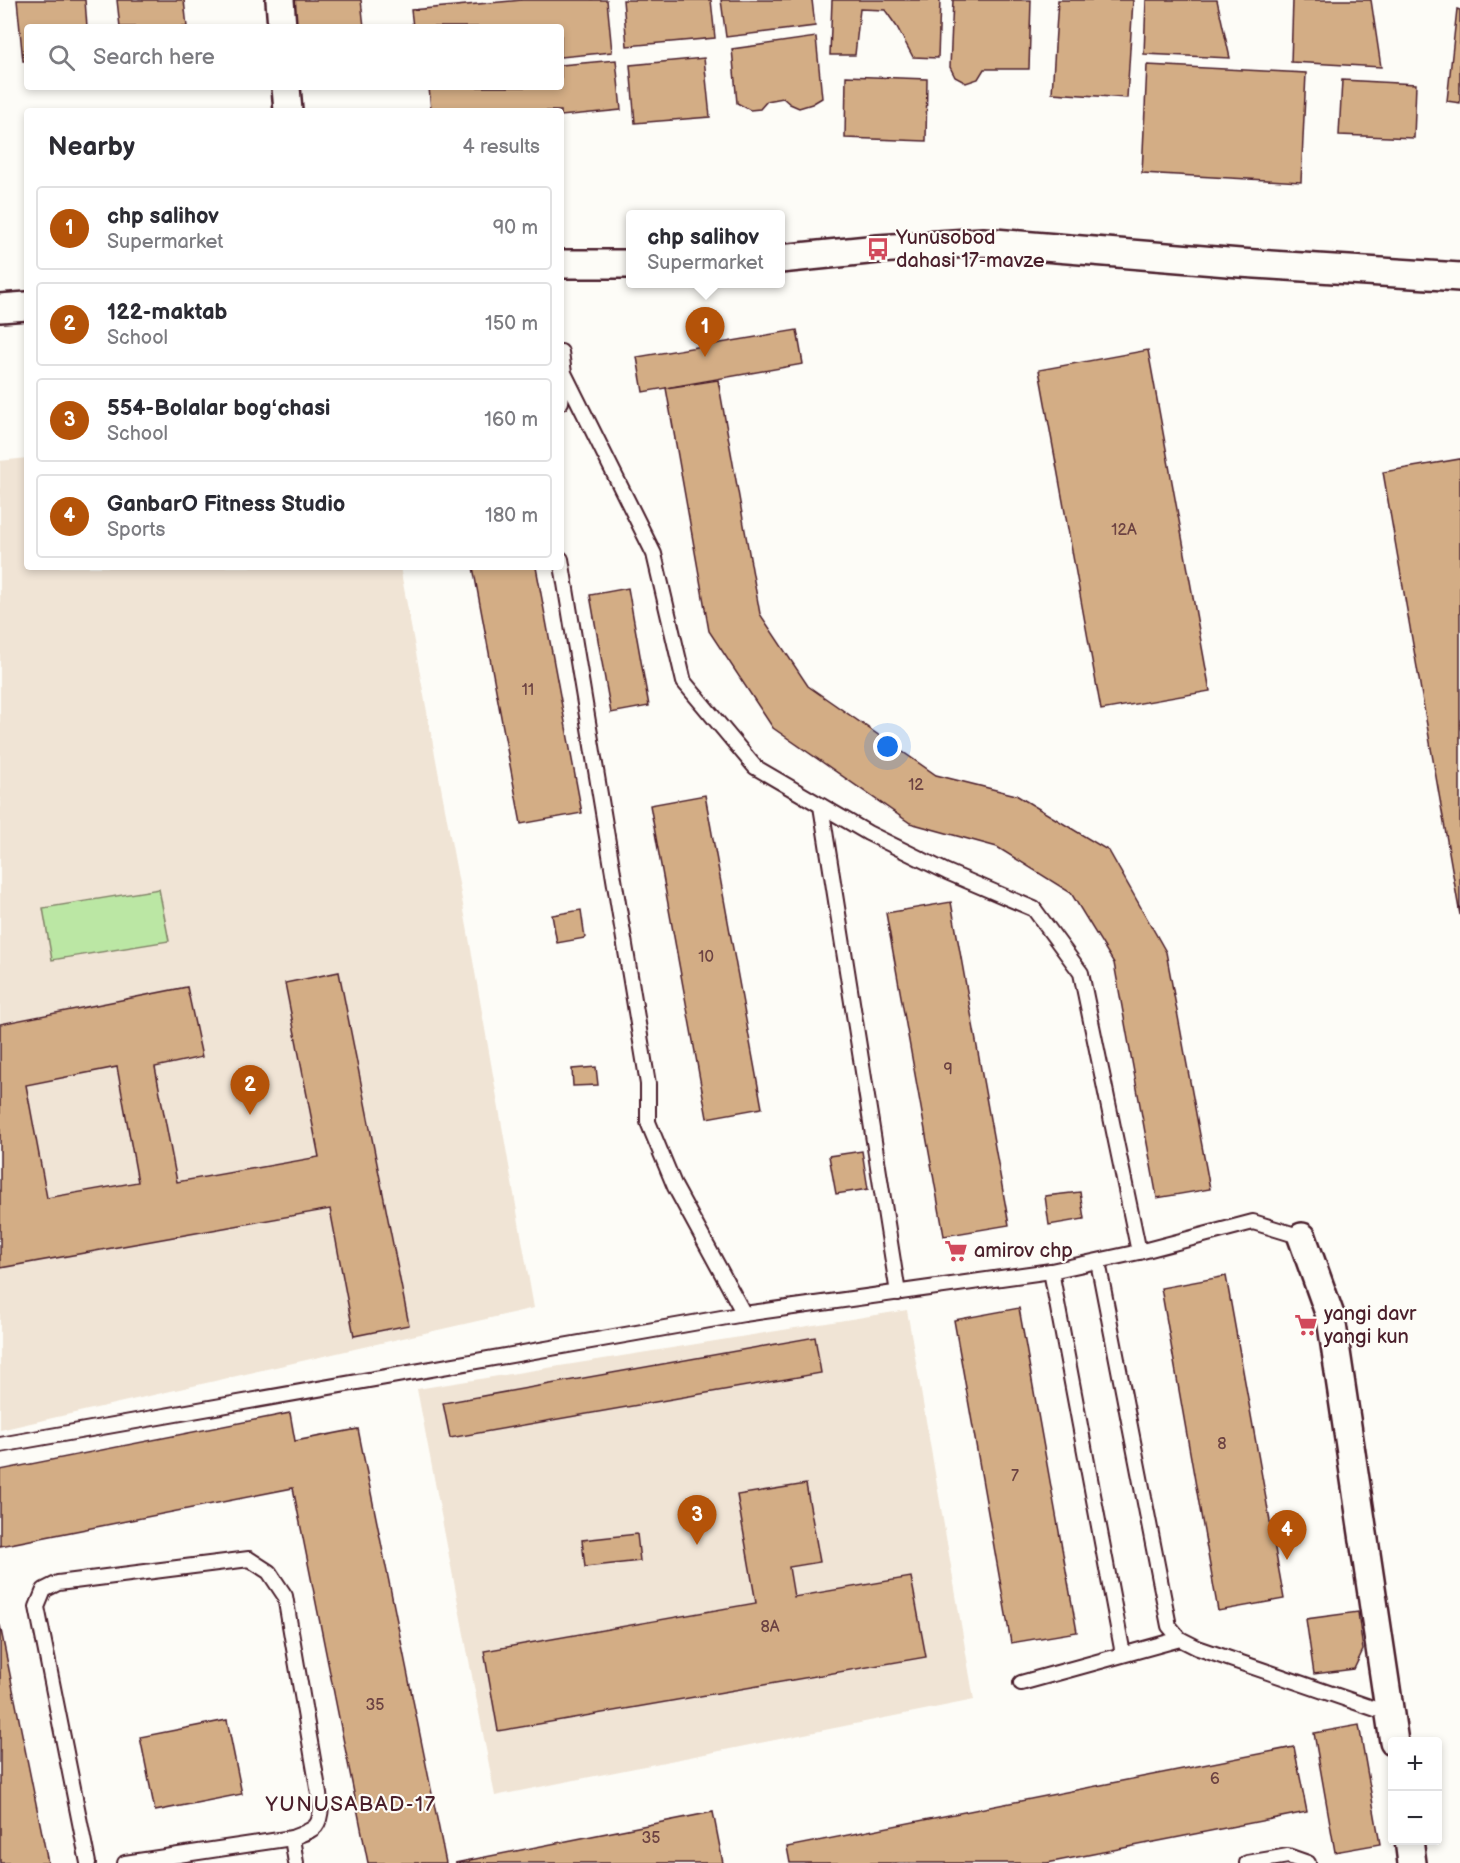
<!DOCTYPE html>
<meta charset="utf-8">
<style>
body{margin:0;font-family:"Balsamiq Sans",sans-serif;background:#f7f7f7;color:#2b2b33}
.controls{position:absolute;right:18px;bottom:18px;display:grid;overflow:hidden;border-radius:6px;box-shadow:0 3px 9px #0003}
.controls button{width:54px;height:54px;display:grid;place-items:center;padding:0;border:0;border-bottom:2px solid #e1e1e2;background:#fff;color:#2b2b33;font:30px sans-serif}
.you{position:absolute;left:888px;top:747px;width:21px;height:21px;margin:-15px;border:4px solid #fff;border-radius:50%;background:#1a73e8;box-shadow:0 0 0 9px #1a73e833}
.badge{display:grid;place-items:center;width:39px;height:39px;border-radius:50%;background:#b45309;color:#fff;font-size:20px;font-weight:700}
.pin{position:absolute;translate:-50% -50px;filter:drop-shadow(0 2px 3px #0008)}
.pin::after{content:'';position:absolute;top:32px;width:21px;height:18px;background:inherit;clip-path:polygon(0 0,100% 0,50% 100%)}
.popup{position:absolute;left:626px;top:210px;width:159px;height:78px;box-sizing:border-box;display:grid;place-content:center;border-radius:6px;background:#fff;filter:drop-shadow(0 2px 4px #0005);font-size:20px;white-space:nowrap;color:#7c7c81}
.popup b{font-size:22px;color:#2b2b33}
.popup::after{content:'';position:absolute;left:50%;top:100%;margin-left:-12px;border:12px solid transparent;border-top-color:#fff}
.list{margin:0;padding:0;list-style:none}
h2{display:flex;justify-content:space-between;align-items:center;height:78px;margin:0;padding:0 24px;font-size:26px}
h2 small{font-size:20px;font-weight:400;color:#7c7c81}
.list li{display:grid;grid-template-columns:39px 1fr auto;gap:18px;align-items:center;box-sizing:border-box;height:84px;margin:0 12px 12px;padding:0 12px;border:2px solid #e1e1e2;border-radius:6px}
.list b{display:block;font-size:22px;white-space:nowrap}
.list p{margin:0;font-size:20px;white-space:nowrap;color:#7c7c81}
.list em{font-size:20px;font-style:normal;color:#7c7c81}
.icon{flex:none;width:33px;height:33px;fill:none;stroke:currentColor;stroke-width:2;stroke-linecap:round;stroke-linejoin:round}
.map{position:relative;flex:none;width:1460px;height:1863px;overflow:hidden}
.search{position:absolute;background:#fff;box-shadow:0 3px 9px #0003;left:24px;top:24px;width:540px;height:66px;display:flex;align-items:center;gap:15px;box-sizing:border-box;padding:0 21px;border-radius:6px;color:#7c7c81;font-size:22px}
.panel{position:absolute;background:#fff;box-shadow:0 3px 9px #0003;left:24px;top:108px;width:540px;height:462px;border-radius:6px}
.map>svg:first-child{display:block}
</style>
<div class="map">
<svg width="1460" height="1863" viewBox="0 0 1460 1863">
<rect width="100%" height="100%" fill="#fdfcf7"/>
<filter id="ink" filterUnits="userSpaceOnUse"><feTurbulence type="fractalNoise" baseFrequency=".0167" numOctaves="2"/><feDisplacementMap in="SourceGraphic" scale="12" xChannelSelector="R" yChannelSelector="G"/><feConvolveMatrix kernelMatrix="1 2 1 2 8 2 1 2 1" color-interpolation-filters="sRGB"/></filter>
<g filter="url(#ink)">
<!-- built -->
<g fill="#f0e4d5">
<polygon points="27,458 27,567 400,567 466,921 534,1308 0,1430 0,461"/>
<polygon points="907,1310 974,1700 495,1796 417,1389"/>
</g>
<!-- green -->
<polygon fill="#bbe7a4" stroke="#828368" stroke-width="1.5" points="159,889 169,941 52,960 43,908"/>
<!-- building -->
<g fill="#d3ad85" stroke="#4a1f2b" stroke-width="1.5" fill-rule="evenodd">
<polygon points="17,0 85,0 87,27 27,27 27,61 23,61"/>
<polygon points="117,0 184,0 187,27 120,27"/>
<polygon points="294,0 361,0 364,27 297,27"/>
<polygon points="522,0 607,0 612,52 561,57 561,27 413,27 411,10"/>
<polygon points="623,0 711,0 715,38 627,46"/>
<polygon points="721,0 812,0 815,26 726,37"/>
<polygon points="832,0 940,0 938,58 913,57 897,27 885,10 860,9 855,55 830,55"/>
<polygon points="953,0 1031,0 1029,69 984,69 978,79 966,83 955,77 950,67"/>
<polygon points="1058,0 1133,0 1127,98 1052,93"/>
<polygon points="1146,0 1217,0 1230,58 1144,54"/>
<polygon points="1293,0 1371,0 1381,67 1291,62"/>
<polygon points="1457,9 1460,10 1460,103 1447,101"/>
<polygon points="816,37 822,98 812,104 799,108 790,104 783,98 767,101 760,109 750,110 737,103 732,49"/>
<polygon points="704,58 710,117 635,123 630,65"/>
<polygon points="616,60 621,110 561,116 561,111 431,111 429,87 561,87 561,65"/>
<polygon points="1147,65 1306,73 1301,182 1142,173"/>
<polygon points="846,76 927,79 926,141 845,138"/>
<polygon points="1342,80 1416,84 1414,138 1339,135"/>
<polygon points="797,330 803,364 643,392 637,357"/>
<polygon points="1148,350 1210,691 1101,710 1039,370"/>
<polygon points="718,380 760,614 808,686 936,775 1016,795 1109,851 1166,952 1210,1189 1157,1198 1114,963 1071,893 997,847 910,823 773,728 709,631 666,388"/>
<polygon points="1460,459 1460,915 1383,472"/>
<polygon points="473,567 536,567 582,813 521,824"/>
<polygon points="628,588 649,706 611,713 590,595"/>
<polygon points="705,795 762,1108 707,1118 650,805"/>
<polygon points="951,902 1009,1225 944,1236 886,913"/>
<polygon points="581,910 585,938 557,943 552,915"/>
<path d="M339 972 409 1325 354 1336 330 1209 0 1268V1024L187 987 202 1057 155 1067 177 1182 319 1157 285 983ZM117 1067 138 1182 47 1198 26 1085Z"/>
<polygon points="596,1067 598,1085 573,1086 572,1069"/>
<polygon points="862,1151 868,1189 836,1194 829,1156"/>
<polygon points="1080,1192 1084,1219 1049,1225 1045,1196"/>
<polygon points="1226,1276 1284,1599 1218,1611 1161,1288"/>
<polygon points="1019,1308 1077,1632 1011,1643 954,1320"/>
<polygon points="815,1337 821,1373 450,1438 443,1403"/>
<polygon points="290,1413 295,1441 358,1429 446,1863 368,1863 293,1488 0,1546 0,1470"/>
<polygon points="806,1484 820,1562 789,1567 794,1597 911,1577 926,1657 498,1731 484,1651 756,1603 737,1495"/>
<polygon points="637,1534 640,1561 585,1567 582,1540"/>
<polygon points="1358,1612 1363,1650 1354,1669 1314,1674 1306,1619"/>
<polygon points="0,1625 48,1863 0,1863"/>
<polygon points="227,1720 242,1794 155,1811 140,1737"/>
<polygon points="1359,1725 1380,1844 1335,1852 1314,1733"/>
<polygon points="1294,1747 1307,1812 1047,1863 790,1863 787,1847"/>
<polygon points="713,1812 723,1863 455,1863"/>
</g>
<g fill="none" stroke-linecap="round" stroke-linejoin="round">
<!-- lane casing -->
<g stroke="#4a1f2b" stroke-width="18">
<g id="lane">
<polyline points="561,352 564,373 654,554 684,682 755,767 868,833 947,872 1034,909 1081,973 1139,1252"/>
<polyline points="561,402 564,374"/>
<polyline points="561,559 648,1084 648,1122 675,1187 744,1314"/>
<polyline points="821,806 898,1293"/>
<polyline points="1098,1262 1169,1626 1180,1639 1198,1648 1390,1714"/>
<polyline points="1051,1271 1123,1654"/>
<polyline points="0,1445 744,1314 1051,1271 1139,1252 1253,1222 1302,1237"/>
<polyline points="1021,1683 1180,1639"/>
<polyline points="292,1838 296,1863"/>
<path d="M88 1863 37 1607 44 1590 58 1583 249 1559 269 1572 285 1596 321 1806C320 1830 313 1829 292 1838L125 1863"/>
<polyline points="1247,1863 1288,1856 1308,1863"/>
</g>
</g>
<!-- street casing -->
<g stroke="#4a1f2b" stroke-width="32">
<g id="street">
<polyline points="280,0 282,27"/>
<polyline points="286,87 288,111"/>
<polyline points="780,259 878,249 983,242 1240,263 1460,277"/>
<polyline points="561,264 630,264"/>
<polyline points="0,308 27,306"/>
<polyline points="1302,1237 1331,1318 1394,1742"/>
<polyline points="1409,1840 1412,1863"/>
</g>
</g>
<!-- lane -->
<use href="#lane" stroke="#fdfcf7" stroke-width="14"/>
<!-- street -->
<use href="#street" stroke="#fdfcf7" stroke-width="27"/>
</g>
</g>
<!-- icons -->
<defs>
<g id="bus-bare" transform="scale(1.8)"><path d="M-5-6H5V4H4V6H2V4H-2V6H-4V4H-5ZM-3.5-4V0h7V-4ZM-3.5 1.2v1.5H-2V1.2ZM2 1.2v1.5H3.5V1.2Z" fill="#d1495b" stroke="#fdfcf7" stroke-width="2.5" paint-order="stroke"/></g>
<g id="supermarket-bare" transform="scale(1.8)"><path d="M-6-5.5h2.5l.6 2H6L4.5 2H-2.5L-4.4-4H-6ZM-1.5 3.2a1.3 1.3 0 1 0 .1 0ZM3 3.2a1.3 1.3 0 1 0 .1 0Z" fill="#d1495b" stroke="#fdfcf7" stroke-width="2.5" paint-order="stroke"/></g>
</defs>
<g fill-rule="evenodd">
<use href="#bus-bare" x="878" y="249"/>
<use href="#supermarket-bare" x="956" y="1251"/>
<use href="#supermarket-bare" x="1306" y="1325"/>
</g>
<g text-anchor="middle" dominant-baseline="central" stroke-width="4.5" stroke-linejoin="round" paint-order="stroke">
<!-- number labels -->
<g font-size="16" fill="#6c4242">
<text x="1124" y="530">12A</text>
<text x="528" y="690">11</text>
<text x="916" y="785">12</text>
<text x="706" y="957">10</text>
<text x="948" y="1069">9</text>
<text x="1222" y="1444">8</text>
<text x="1015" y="1476">7</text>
<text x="770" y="1627">8A</text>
<text x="375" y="1705">35</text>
<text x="1215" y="1779">6</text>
<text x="651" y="1838">35</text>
</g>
<!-- poi labels -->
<g font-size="20" fill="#4a1f2b" stroke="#fdfcf7" text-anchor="start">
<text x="896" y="238">Yunusobod<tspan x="896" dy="23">dahasi 17-mavze</tspan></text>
<text x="974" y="1251">amirov chp</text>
<text x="1324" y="1314">yangi davr<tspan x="1324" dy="23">yangi kun</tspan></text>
</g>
<!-- neighbourhood labels -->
<g font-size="21" letter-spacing="1.5" fill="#4a1f2b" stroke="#fdfcf7">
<text x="351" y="1804">YUNUSABAD-17</text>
</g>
</g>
</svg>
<div class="controls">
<button>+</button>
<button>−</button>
</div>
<div class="you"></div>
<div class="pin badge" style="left:705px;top:357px">1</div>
<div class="popup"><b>chp salihov</b>Supermarket</div>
<div class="pin badge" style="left:250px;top:1115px">2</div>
<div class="pin badge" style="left:697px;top:1545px">3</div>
<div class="pin badge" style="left:1287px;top:1560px">4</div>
<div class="search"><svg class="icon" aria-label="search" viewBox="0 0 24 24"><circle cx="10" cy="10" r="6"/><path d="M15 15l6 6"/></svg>Search here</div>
<section class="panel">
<h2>Nearby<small>4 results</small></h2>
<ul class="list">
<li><span class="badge">1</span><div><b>chp salihov</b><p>Supermarket</p></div><em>90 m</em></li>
<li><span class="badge">2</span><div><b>122-maktab</b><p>School</p></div><em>150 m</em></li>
<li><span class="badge">3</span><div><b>554-Bolalar bogʻchasi</b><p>School</p></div><em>160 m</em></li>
<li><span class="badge">4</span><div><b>GanbarO Fitness Studio</b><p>Sports</p></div><em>180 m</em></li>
</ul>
</section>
</div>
